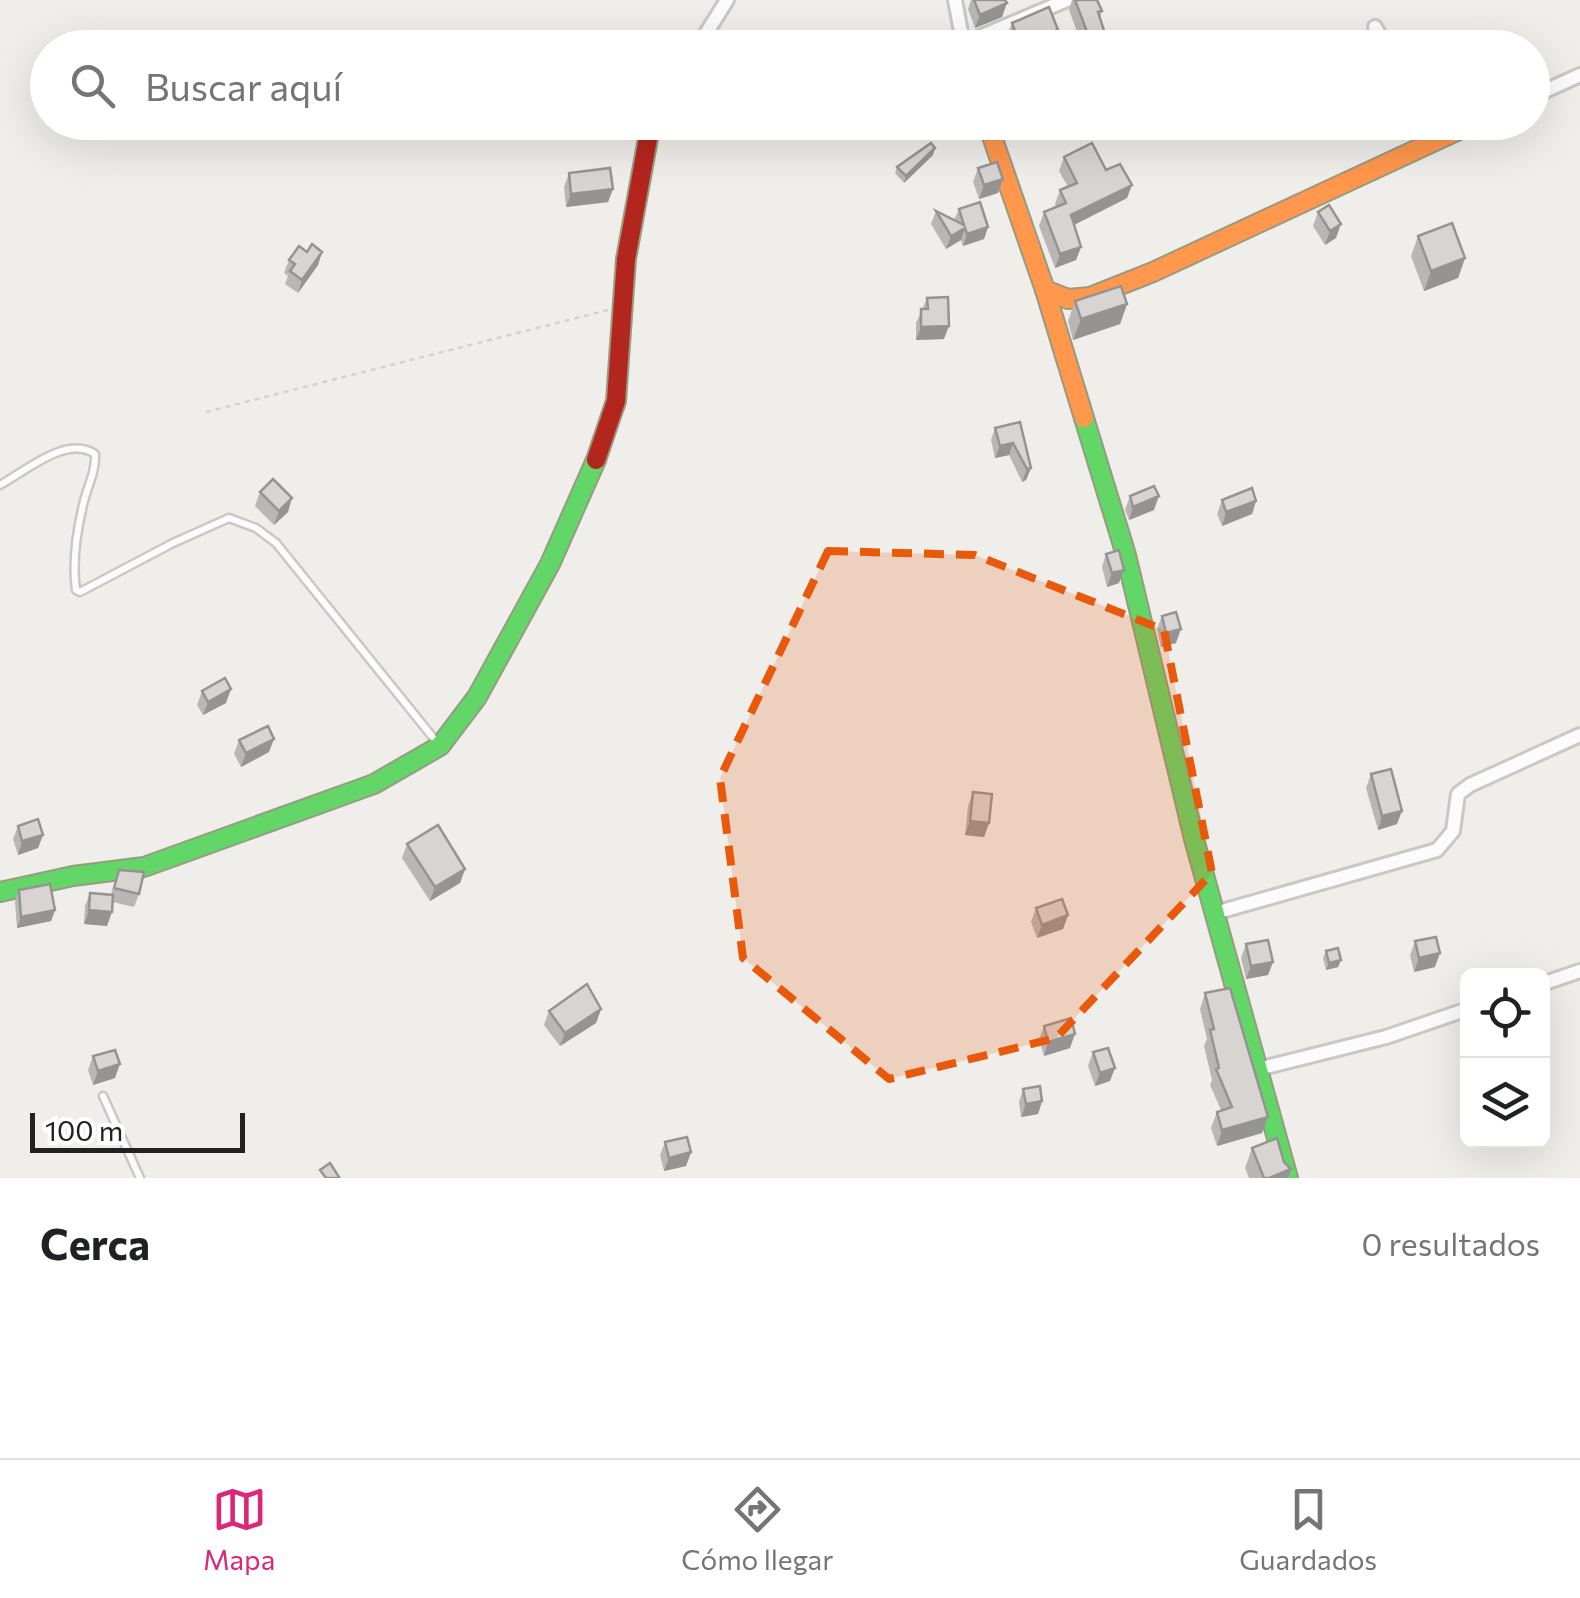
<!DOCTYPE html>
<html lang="es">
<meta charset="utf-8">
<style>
body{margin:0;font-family:Commissioner,sans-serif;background:#f2f2f2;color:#202124}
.controls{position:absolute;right:30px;bottom:30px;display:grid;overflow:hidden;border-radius:15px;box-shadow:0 10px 40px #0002}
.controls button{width:90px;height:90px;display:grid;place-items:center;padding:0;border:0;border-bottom:2px solid #e0e0e0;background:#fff;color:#202124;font:50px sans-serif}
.scale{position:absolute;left:30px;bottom:25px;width:215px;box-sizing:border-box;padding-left:10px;border:5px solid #222;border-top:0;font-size:28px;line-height:35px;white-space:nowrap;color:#222;-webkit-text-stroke:8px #fff;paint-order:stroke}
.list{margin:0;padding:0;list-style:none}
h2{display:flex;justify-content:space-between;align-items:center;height:130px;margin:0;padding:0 40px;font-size:42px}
h2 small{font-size:32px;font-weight:400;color:#757577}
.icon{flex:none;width:55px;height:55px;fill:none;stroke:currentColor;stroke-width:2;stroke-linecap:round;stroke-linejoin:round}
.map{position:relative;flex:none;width:1580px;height:1178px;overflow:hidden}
.search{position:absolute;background:#fff;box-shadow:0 10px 40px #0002;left:30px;right:30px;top:30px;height:110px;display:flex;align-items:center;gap:25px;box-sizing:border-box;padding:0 35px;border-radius:55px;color:#757577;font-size:38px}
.sheet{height:280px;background:#fff}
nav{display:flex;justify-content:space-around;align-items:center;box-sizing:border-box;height:140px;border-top:2px solid #e0e0e0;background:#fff;font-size:28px;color:#757577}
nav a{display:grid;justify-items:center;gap:5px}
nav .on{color:#db2777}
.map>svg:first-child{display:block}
</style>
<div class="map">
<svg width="1580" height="1178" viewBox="0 0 1580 1178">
<rect width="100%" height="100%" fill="#f0eeeb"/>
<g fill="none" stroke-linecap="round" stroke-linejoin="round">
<!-- lane casing -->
<g stroke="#c9c8c7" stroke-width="11">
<g id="lane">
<path d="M0 485C27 470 67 435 95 454 96 471 88 485 84 501 77 529 72 562 76 590L80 592 173 543 229 518 256 528 276 543 439 745"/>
<polyline points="103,1096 140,1178"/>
</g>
</g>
<!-- street casing -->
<g stroke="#c9c8c7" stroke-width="18">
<g id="street">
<polyline points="955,0 964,48"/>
<polyline points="1375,27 1387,48"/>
<polyline points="963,44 1067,0"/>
<polyline points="697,48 727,0"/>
<polyline points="1532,97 1580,75"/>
<polyline points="1215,913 1437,850 1453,831 1458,794 1470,785 1580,735"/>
<polyline points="1542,984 1580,971"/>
<polyline points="1258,1069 1386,1037 1468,1009"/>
</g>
</g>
<!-- fast casing -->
<g stroke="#999a82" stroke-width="22">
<g id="fast">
<polyline points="1084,418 1126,555 1194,839 1288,1178"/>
<polyline points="0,892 73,876 144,867 374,784 440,746 477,697 550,564 596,460"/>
</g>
</g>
<!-- slow casing -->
<g stroke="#999a82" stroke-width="22">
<g id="slow">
<polyline points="987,122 1045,290 1084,418"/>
<polyline points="1045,290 1068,299 1090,297 1153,272 1476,122"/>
</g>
</g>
<!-- jam casing -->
<g stroke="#999a82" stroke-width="22">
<polyline id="jam" points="596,460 616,401 626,259 651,122"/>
</g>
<!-- path -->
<polyline stroke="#dccecd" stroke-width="2.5" stroke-dasharray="5 5" stroke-linecap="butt" points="206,412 608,310"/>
<!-- lane -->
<use href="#lane" stroke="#fdfcfc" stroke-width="6"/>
<!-- street -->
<use href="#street" stroke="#fdfcfc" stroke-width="12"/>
<!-- fast -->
<use href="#fast" stroke="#63d668" stroke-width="18"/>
<!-- slow -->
<use href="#slow" stroke="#ff974d" stroke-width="18"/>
<!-- jam -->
<use href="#jam" stroke="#b3261e" stroke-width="18"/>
</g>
<!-- wall -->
<g fill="#b9b6b5">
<polygon points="971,0 1005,0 1002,17 975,28 968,9"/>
<polygon points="1072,0 1097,0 1102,11 1100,17 1104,48 1083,48 1069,10"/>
<polygon points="1012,23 1058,30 1053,43 1041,48 1011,48 1007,36"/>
<polygon points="933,155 904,183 895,173 897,167"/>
<polygon points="1064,157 1106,170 1132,185 1127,198 1074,225 1081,247 1076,260 1055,268 1039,226 1044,212 1056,207 1055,204 1060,190 1068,187 1059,171"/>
<polygon points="978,168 1003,179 998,193 979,199 973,182"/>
<polygon points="569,173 613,189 608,202 566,207 564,187"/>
<polygon points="959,209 988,227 984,239 963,246 961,240 946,249 931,224 936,211 954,220"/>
<polygon points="1318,212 1336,238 1325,245 1313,226"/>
<polygon points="1418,236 1465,258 1458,278 1424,291 1411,256"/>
<polygon points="307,252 322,252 318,265 298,293 285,284 288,276 284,273 289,260"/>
<polygon points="927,298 944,339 916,340 916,323"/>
<polygon points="1075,301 1127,304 1120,324 1073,340 1068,321"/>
<polygon points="1020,422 1031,468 1026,480 1022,482 1009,455 995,458 991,440 995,428"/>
<polygon points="260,492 288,512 274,525 255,506"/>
<polygon points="1130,496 1154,510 1129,520 1125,510"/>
<polygon points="1222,500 1256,501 1252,514 1222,526 1217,514"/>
<polygon points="1106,554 1119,583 1107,587 1102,567"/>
<polygon points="1162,616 1176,643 1161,647 1157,629"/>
<polygon points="202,691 226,703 203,715 197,705"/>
<polygon points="239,740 269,752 241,767 234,754"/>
<polygon points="1371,774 1397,824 1378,830 1366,788"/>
<polygon points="973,792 989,823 984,837 965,835 968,806"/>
<polygon points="18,826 43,835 38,848 18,855 13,839"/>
<polygon points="407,844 465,869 460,883 430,901 402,858"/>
<polygon points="119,870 139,894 134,907 113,902 107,926 84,924 85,906 90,893 111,894"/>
<polygon points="19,890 55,910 51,921 17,928 15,902"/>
<polygon points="1036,908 1068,915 1063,929 1037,938 1031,922"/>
<polygon points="1415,941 1435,967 1414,972 1410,955"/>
<polygon points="1246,944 1273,962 1268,975 1246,979 1241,958"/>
<polygon points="1326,951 1341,960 1338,967 1326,970 1323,958"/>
<polygon points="1205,993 1262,1133 1217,1146 1211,1128 1217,1112 1221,1110 1210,1085 1212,1080 1204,1046 1207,1039 1200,1009"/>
<polygon points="601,1009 596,1023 560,1046 544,1025 549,1011"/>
<polygon points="1044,1026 1070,1048 1044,1056 1039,1039"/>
<polygon points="1093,1052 1110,1081 1095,1086 1088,1066"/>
<polygon points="93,1056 115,1078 93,1085 88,1070"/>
<polygon points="1023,1089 1042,1101 1038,1114 1021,1117 1019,1102"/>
<polygon points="665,1142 691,1152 686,1166 664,1171 660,1155"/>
<polygon points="1252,1148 1284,1162 1288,1178 1249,1178 1245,1168"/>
</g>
<!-- shaded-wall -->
<g fill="#969493">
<polygon points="1007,3 1002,17 975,28 980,15"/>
<polygon points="1058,30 1053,43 1041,48 1032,48 1035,38"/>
<polygon points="1107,40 1104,48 1091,48 1092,45"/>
<polygon points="935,148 933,155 904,183 906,176"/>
<polygon points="1003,179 998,193 979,199 984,185"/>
<polygon points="1132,185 1127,198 1066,229 1071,215"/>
<polygon points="613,189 608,202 566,207 571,194"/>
<polygon points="1341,224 1336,238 1325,245 1330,231"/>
<polygon points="988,227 984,239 963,246 967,234"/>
<polygon points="965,228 961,240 946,249 951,236"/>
<polygon points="1081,247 1076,260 1055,268 1060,254"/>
<polygon points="322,252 318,265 298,293 302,280"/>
<polygon points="1465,258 1458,278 1424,291 1431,271"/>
<polygon points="1127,304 1120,324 1073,340 1081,319"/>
<polygon points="949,326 944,339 916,340 921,327"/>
<polygon points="1013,443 1009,455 995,458 1000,446"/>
<polygon points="1031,468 1026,480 1022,482 1027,469"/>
<polygon points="1159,496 1154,510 1129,520 1133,507"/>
<polygon points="292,498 288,512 274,525 279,511"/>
<polygon points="1256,501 1252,514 1222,526 1226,512"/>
<polygon points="1124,570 1119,583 1107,587 1112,573"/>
<polygon points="1181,629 1176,643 1161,647 1166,633"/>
<polygon points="231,689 226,703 203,715 208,702"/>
<polygon points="274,739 269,752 241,767 246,753"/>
<polygon points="1402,811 1397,824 1378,830 1382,816"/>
<polygon points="970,821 989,823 984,837 965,835"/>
<polygon points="43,835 38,848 18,855 22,841"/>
<polygon points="465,869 460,883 430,901 435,887"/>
<polygon points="55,910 51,921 17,928 21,917"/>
<polygon points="89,910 112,912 107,926 84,924"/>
<polygon points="1068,915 1063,929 1037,938 1042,925"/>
<polygon points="1440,953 1435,967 1414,972 1419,958"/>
<polygon points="1341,960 1338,967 1326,970 1329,963"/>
<polygon points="1273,962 1268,975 1246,979 1251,966"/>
<polygon points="601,1009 596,1023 560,1046 565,1033"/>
<polygon points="1075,1034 1070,1048 1044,1056 1048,1042"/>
<polygon points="120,1064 115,1078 93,1085 98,1071"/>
<polygon points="1115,1068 1110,1081 1095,1086 1100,1073"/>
<polygon points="1042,1101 1038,1114 1021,1117 1026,1104"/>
<polygon points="1268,1117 1262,1133 1217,1146 1222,1130"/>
<polygon points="691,1152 686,1166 664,1171 669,1158"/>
<polygon points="1291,1169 1288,1178 1269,1178"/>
</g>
<!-- building -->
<g fill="#d7d4d2" stroke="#969493" stroke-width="2.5">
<polygon points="974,0 1005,0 1007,3 980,15"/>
<polygon points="1075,0 1097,0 1102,11 1098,12 1107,40 1092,45"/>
<polygon points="1049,7 1058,30 1035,38 1039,48 1021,48 1012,23"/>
<polygon points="931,143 935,148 906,176 897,167"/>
<polygon points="1092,143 1106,170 1120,164 1132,185 1071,215 1081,247 1060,254 1044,212 1066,203 1060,190 1077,183 1064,157"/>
<polygon points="997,162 1003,179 984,185 978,168"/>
<polygon points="610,168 613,189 571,194 569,173"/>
<polygon points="980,202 988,227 967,234 965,228 951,236 936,211 964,225 959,209"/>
<polygon points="1329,205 1341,224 1330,231 1318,212"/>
<polygon points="1452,223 1465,258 1431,271 1418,236"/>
<polygon points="312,244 322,252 302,280 290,271 295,264 289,260 299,246 307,252"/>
<polygon points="1121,286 1127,304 1081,319 1075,301"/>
<polygon points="948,297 949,326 921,327 921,309 928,309 927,298"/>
<polygon points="1020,422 1031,468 1027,469 1013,443 1000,446 995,428"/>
<polygon points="273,479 292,498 279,511 260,492"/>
<polygon points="1154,486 1159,496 1133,507 1130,496"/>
<polygon points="1252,488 1256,501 1226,512 1222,500"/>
<polygon points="1119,550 1124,570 1112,573 1106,554"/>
<polygon points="1176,612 1181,629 1166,633 1162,616"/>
<polygon points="225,678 231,689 208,702 202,691"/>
<polygon points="268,726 274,739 246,753 239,740"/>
<polygon points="1391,769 1402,811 1382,816 1371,774"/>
<polygon points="973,792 992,794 989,823 970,821"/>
<polygon points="38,819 43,835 22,841 18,826"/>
<polygon points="438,825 465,869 435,887 407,844"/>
<polygon points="119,870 144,872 139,894 114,888"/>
<polygon points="50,884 55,910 21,917 19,890"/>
<polygon points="90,893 113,895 112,912 89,910"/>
<polygon points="1062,899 1068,915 1042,925 1036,908"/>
<polygon points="1436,937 1440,953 1419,958 1415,941"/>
<polygon points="1268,940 1273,962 1251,966 1246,944"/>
<polygon points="1338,948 1341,960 1329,963 1326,951"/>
<polygon points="587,984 601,1009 565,1033 549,1011"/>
<polygon points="1230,988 1268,1117 1222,1130 1217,1112 1232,1107 1216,1069 1219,1068 1210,1030 1214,1029 1205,993"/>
<polygon points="1071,1018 1075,1034 1048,1042 1044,1026"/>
<polygon points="1108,1048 1115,1068 1100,1073 1093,1052"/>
<polygon points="115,1050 120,1064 98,1071 93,1056"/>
<polygon points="1040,1086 1042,1101 1026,1104 1023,1089"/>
<polygon points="687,1137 691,1152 669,1158 665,1142"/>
<polygon points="1277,1138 1284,1162 1291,1169 1269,1178 1264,1178 1252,1148"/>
<polygon points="330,1163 339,1177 337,1178 326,1178 320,1170"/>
</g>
<!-- marked area -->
<path fill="#e8590c" fill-opacity="0.2" stroke="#e8590c" stroke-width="8" stroke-dasharray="20 12" stroke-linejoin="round" d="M828 551 975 555 1164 630 1212 873 1056 1038 889 1079 743 958 720 778Z"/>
</svg>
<div class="controls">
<button><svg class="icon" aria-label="locate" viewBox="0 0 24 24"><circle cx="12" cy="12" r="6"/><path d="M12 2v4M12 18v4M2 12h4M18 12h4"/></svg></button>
<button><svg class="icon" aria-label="layers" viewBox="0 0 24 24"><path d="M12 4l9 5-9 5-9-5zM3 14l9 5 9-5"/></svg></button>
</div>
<div class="scale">100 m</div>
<div class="search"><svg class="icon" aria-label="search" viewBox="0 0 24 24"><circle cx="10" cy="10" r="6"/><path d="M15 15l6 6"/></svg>Buscar aquí</div>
</div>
<section class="sheet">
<h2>Cerca<small>0 resultados</small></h2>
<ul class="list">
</ul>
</section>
<nav>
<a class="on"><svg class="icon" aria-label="map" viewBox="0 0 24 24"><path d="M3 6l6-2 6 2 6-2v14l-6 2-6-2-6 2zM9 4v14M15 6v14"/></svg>Mapa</a>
<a><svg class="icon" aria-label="directions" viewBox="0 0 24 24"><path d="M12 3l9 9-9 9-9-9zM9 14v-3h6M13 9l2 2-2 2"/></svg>Cómo llegar</a>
<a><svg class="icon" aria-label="saved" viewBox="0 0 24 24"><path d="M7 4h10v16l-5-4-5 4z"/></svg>Guardados</a>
</nav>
